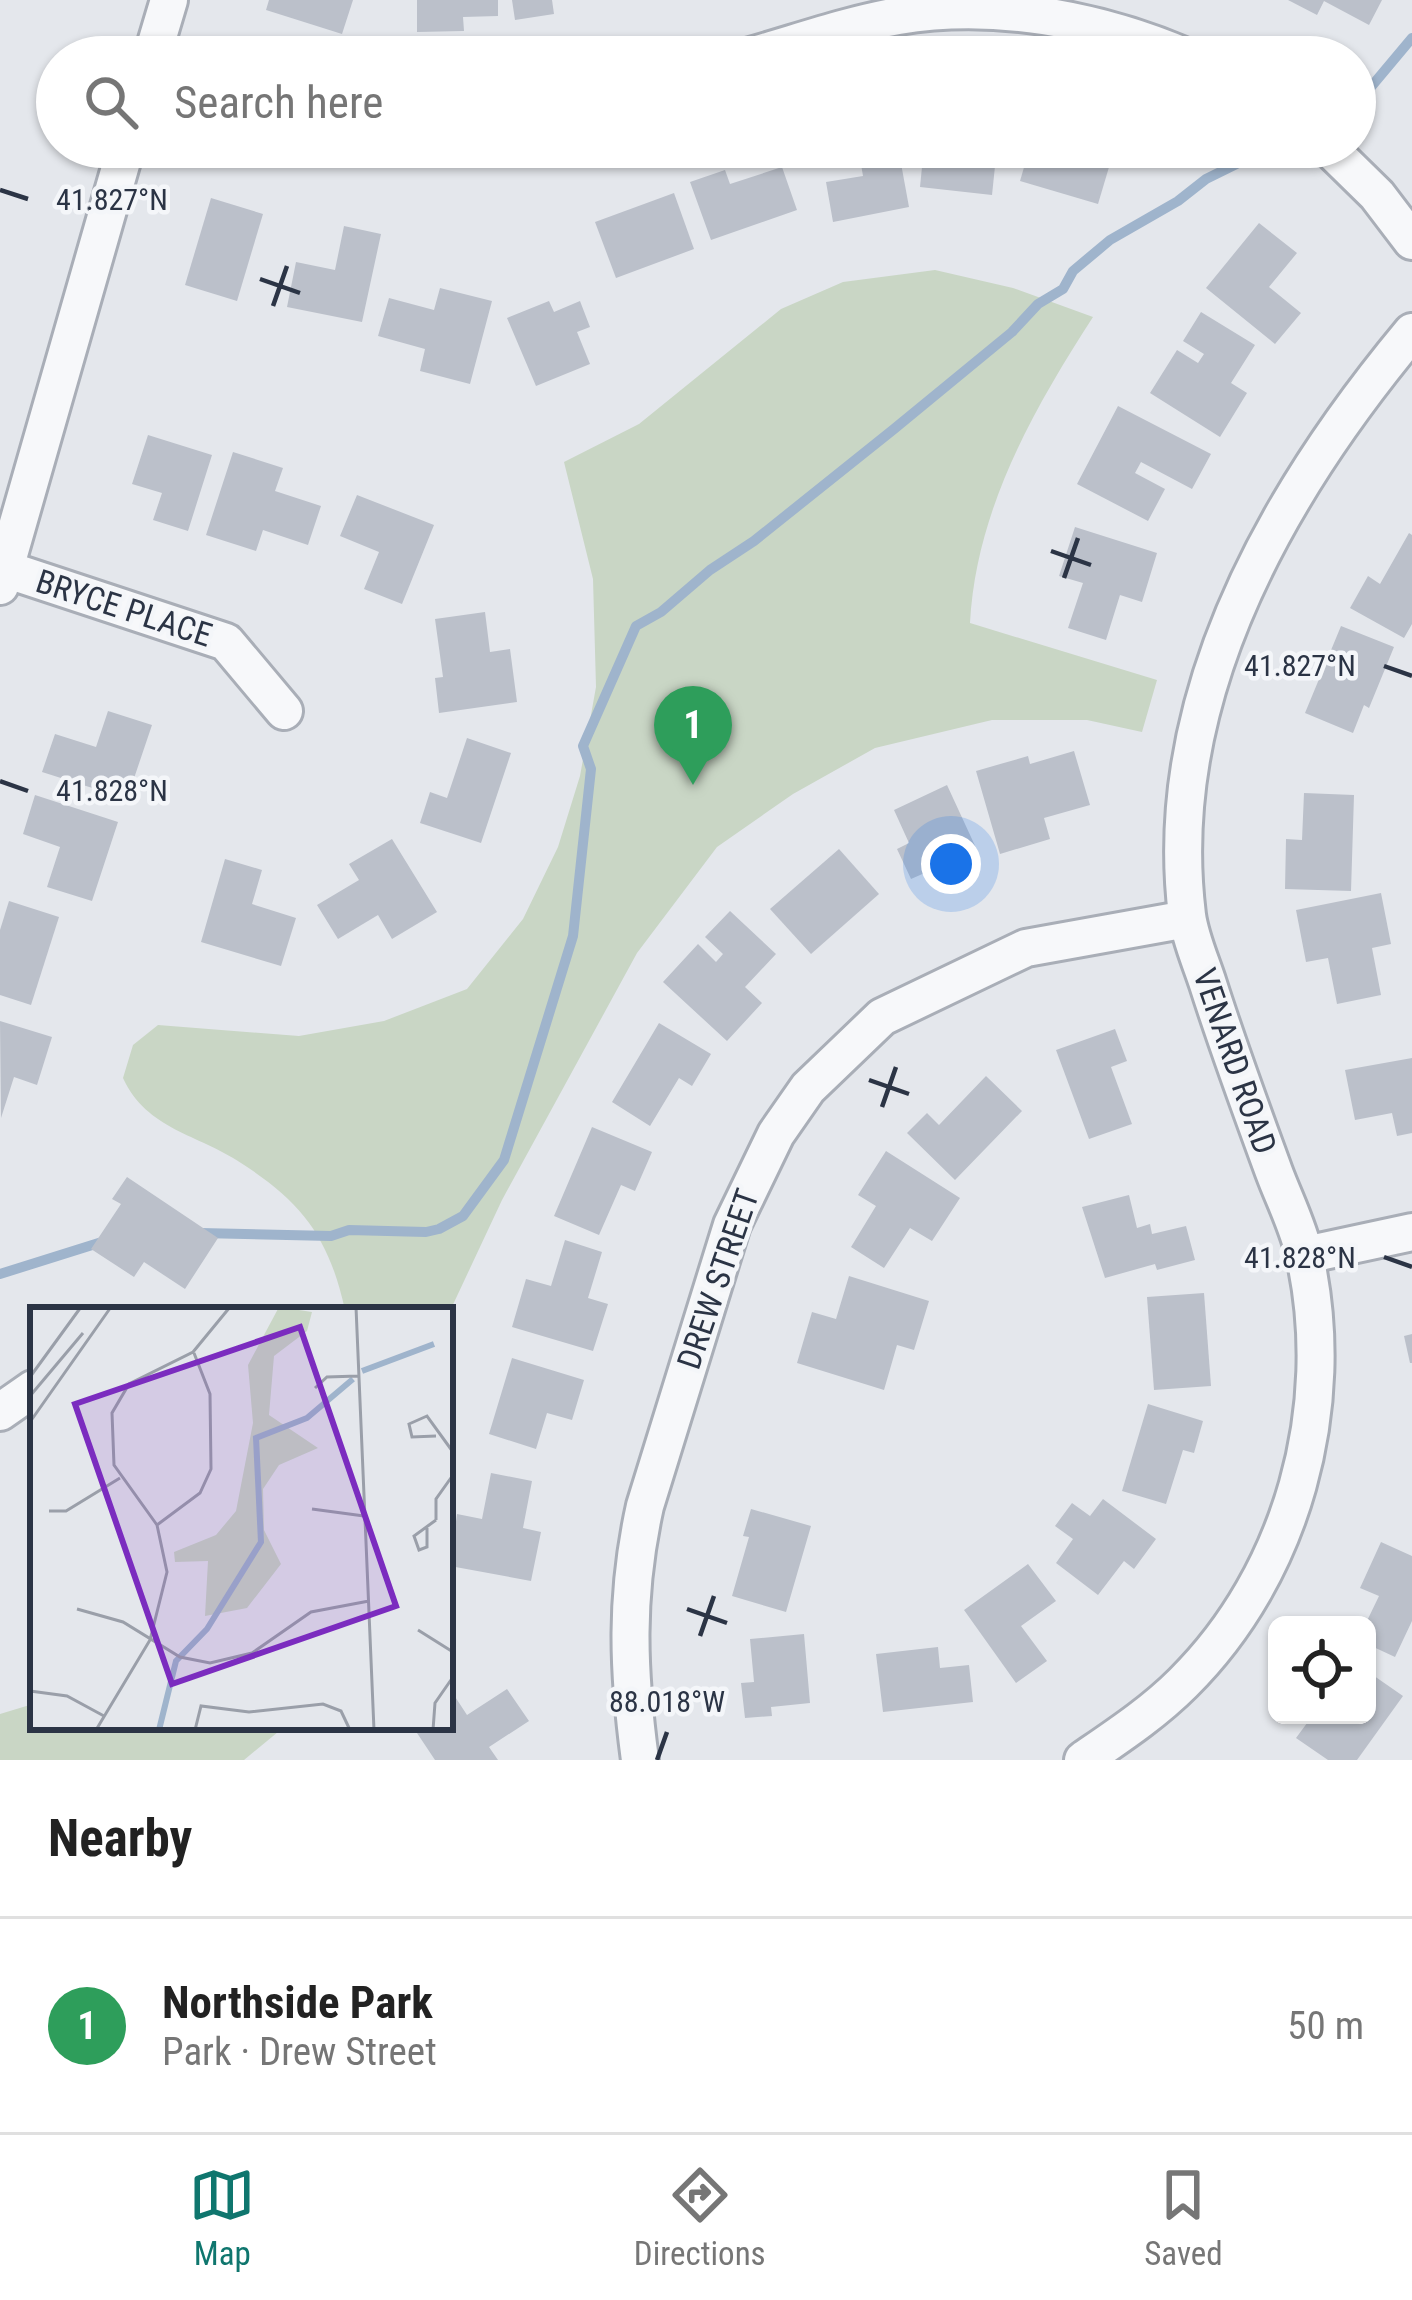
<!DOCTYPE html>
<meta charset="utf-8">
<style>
body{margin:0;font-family:"Roboto Condensed",sans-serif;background:#f2f2f2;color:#222}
.controls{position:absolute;right:36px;bottom:36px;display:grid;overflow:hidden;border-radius:18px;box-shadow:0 3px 9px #0004}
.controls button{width:108px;height:108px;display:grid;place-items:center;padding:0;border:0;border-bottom:3px solid #e0e0e0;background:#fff;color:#222;font:60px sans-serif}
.you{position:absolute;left:951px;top:864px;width:42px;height:42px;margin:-30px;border:9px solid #fff;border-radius:50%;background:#1a73e8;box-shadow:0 0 0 18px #1a73e833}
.badge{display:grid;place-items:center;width:78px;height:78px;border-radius:50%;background:#0f766e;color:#fff;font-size:39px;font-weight:700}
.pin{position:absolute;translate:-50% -99px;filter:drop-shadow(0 3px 6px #0008)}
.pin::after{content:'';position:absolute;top:63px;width:42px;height:36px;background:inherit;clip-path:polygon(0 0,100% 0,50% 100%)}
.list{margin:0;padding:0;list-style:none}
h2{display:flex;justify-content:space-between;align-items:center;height:156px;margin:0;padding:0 48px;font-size:51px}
h2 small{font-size:39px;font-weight:400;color:#767676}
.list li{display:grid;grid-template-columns:78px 1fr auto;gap:36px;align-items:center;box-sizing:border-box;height:216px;padding:0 48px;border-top:3px solid #e0e0e0}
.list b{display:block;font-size:45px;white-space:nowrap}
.list p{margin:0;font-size:39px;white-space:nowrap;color:#767676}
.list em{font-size:39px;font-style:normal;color:#767676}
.icon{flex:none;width:66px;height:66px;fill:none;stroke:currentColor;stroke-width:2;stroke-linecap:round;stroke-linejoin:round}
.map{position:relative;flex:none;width:1412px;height:1760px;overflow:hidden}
.search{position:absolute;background:#fff;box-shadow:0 3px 9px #0004;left:36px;right:36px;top:36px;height:132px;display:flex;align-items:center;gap:30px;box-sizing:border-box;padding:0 42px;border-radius:66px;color:#767676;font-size:45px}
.sheet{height:372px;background:#fff}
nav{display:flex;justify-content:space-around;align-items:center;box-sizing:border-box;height:168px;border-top:3px solid #e0e0e0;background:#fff;font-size:33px;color:#767676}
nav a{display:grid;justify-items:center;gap:6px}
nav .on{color:#0f766e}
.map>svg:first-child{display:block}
</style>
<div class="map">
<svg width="1412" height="1760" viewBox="0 0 1412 1760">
<rect width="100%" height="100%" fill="#e4e7ec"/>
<!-- green -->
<g fill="#c9d6c5">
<path d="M935 270 1013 288 1093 317C1033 410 976 510 970 623L1157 680 1142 732 1087 720H992L875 748 793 794 717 847 637 953 502 1200 450 1311 345 1310C329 1238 303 1203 241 1163 198 1134 147 1130 123 1078L133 1045 158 1025 299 1036 384 1021 467 989 523 919 558 847 580 776 596 687 593 579 564 462 639 424 781 309 843 282Z"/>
<polygon points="33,1704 33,1727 284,1727 244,1760 0,1760 0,1714"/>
</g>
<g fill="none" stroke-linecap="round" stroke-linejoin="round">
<!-- stream -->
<g stroke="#9fb4cc" stroke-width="10">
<polyline points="1355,106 1412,38"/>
<polyline points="200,1233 331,1236 349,1230 426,1232 439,1229 463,1216 504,1160 573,936 591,769 583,746 636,626 661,612 710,570 754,541 894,429 1012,332 1038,304 1063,289 1073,271 1110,240 1178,201 1206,179 1271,147"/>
<polyline points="0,1274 105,1241"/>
</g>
</g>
<!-- building -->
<g fill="#bbc0ca">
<polygon points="269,0 353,0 342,34 266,10"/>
<polygon points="417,0 498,0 498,16 463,17 464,31 417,32"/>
<polygon points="512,0 552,0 554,14 515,20"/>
<polygon points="1288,0 1382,0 1369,25 1324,1 1317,15"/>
<polygon points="858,147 898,147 909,207 833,222 826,182 863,176"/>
<polygon points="924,147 997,147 992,195 920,187"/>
<polygon points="1030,147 1115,147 1098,204 1020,181"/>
<polygon points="782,167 797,210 711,240 690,182 725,170 730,184"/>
<polygon points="674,193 694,249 616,278 595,222"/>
<polygon points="211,198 263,214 237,301 185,285"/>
<polygon points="1259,223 1297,253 1269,287 1301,313 1275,344 1206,288"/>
<polygon points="344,226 381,234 362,322 287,307 296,262 335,270"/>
<polygon points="440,288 492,301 470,384 420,371 425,349 378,336 389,298 434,310"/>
<polygon points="549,301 554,312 580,301 590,327 577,332 590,364 536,386 507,318"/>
<polygon points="1201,312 1255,345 1231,383 1247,393 1220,437 1150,393 1177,350 1198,363 1204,354 1183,341"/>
<polygon points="1118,406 1211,454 1192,489 1141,462 1135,473 1165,489 1148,521 1077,484"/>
<polygon points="148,435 212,455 188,531 153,520 162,493 132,484"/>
<polygon points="233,452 283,468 275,491 321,506 308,545 263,530 256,551 206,535"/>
<polygon points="357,495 434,525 402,604 364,589 379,552 340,536"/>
<polygon points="1075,527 1157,553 1142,602 1120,595 1106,640 1068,628 1083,583 1059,576"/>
<polygon points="1409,533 1412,535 1412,624 1404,638 1350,608 1368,576 1380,584"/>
<polygon points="485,612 490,652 510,649 517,702 439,713 435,678 443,677 435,619"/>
<polygon points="1341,626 1394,647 1369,708 1364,705 1353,733 1305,713"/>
<polygon points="108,711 152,725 127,799 42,772 55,734 96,747"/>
<polygon points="467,738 511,753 481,843 420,823 430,792 447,798"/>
<polygon points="1074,751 1090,805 1044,818 1050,839 1000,854 976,771 1028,756 1030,764"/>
<polygon points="947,785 977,850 911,879 897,849 909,843 894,810"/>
<polygon points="1304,793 1354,795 1351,891 1285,889 1286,839 1302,840"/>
<polygon points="35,795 118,822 92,901 47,887 60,847 23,834"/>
<polygon points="392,839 437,912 392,939 378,915 338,939 317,905 359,880 349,864"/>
<polygon points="839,849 879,894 811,954 770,909"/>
<polygon points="225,859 262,870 252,904 296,918 281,966 201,942"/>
<polygon points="1381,893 1391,944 1372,948 1381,995 1337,1004 1328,958 1306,962 1296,910"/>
<polygon points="9,901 59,917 31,1005 0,995 0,930"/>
<polygon points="730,911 776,954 745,987 762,1003 727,1041 663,982 698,944 716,962 723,954 705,937"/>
<polygon points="0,1021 52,1037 37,1085 14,1077 1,1118"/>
<polygon points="659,1023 711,1054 692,1086 679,1078 650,1126 612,1102"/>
<polygon points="1115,1029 1127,1061 1111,1067 1132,1124 1089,1139 1056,1050"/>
<polygon points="1412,1058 1412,1133 1397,1136 1392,1113 1355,1120 1345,1070"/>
<polygon points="986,1076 1022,1111 955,1180 907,1133 927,1113 939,1125"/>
<polygon points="592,1127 652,1152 635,1191 621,1185 599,1235 554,1216"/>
<polygon points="886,1151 960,1198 932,1241 910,1228 884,1268 851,1247 876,1206 858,1195"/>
<polygon points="127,1177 218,1238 185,1289 144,1262 134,1277 91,1249 121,1204 112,1199"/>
<polygon points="1129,1195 1137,1228 1150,1224 1152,1234 1186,1226 1195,1260 1157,1270 1155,1264 1105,1278 1082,1207"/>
<polygon points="565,1240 602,1252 588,1298 608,1304 593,1351 512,1327 526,1279 551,1286"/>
<polygon points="849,1276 929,1301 914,1350 897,1345 884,1390 797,1363 812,1312 836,1319"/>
<polygon points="1204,1293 1211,1386 1154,1390 1147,1297"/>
<polygon points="1412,1334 1412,1363 1410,1363 1404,1336"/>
<polygon points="512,1358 584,1380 572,1420 547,1413 536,1449 489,1434"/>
<polygon points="1148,1404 1203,1421 1194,1453 1183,1450 1166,1504 1122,1491"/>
<polygon points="491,1473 532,1481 523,1528 541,1532 531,1581 450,1566 457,1514 482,1519"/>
<polygon points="1103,1499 1156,1539 1134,1569 1124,1561 1098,1595 1056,1563 1073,1539 1055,1526 1072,1503 1090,1516"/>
<polygon points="751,1509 811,1526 786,1612 732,1596 749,1537 743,1536"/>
<polygon points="1381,1542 1412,1556 1412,1621 1395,1657 1367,1644 1365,1625 1379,1596 1360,1588"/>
<polygon points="1028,1564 1056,1601 1021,1626 1047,1661 1016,1683 964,1610"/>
<polygon points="804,1634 810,1703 771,1707 772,1716 745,1718 741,1683 754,1682 750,1639"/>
<polygon points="938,1647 940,1668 969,1665 973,1702 883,1712 876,1654"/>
<polygon points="1367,1671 1403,1696 1357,1760 1328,1760 1296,1738 1313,1715 1367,1715"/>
<polygon points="450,1689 467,1715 507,1689 529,1721 489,1747 498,1760 435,1760 413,1727 450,1727"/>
</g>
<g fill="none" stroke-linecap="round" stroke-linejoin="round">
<!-- minor casing -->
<g stroke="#a9aeb7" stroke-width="42">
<g id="minor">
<polyline points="152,57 169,0"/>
<path d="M747 57C797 43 847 25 898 16 994 0 1097 19 1186 57"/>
<polyline points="1328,147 1377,195 1412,241"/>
<polyline points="5,569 226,642 284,711"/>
<polyline points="0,586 126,147"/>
<polyline points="1305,1255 1412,1232"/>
<polyline points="0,1412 33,1389"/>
<path d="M640 1760C628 1670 625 1596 645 1506L732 1225 776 1134 808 1088 882 1017 1026 948 1187 919"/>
<path d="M1083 1760C1118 1736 1153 1713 1183 1683 1293 1574 1338 1407 1305 1257 1299 1228 1284 1199 1274 1172 1251 1109 1228 1047 1208 984 1201 962 1190 938 1187 915 1160 697 1277 494 1412 332"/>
</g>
</g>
<!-- minor -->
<use href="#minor" stroke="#f7f8fa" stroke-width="36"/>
</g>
<!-- ticks -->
<path fill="none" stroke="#2b3445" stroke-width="4.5" d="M0 190 28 199M260 279 300 293M273 306 287 266M1051 551 1091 565M1064 578 1078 538M1384 666 1412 676M0 781 28 791M869 1080 909 1094M882 1107 896 1067M1384 1257 1412 1267M687 1609 727 1623M700 1636 714 1596M657 1760 667 1732"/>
<g text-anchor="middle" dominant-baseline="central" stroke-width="9" stroke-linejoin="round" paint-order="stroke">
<!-- street labels -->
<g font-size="33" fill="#2b3445" stroke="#f4f6f9">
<text transform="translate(124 608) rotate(18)">BRYCE PLACE</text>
<text transform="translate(1235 1061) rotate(71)">VENARD ROAD</text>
<text transform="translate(718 1279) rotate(-71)">DREW STREET</text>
</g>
</g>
<!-- overview -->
<g transform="translate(30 1307)">
<rect width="423" height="423" fill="#e4e7ec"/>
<path d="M249 0 282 5 277 24 244 49 239 108 288 141 249 158 233 182 234 223 251 257 217 301 175 309 178 254 145 255 144 245 186 228 206 204 223 116 218 58Z" fill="#c9d6c5"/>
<path fill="none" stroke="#9fb4cc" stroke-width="6" d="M332 64 404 37M129 423 146 354 177 322 231 235 226 131 277 111 323 72"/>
<path fill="none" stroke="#9a9fa9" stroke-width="3" d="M326 0 344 423M0 70 51 0M285 81 297 70 328 69M0 89 53 26M0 115 81 0M406 129 382 130 379 117 397 109 423 145M282 202 334 209M19 204H36L90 171M406 213V192L423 168M127 218 170 186 181 162 180 87 164 46M397 221V240L389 243 384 229 406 213M47 302 93 315 150 350 180 356 222 346 281 305 339 294M388 323 423 345M0 384 37 389 74 409M66 423 120 333 137 265 127 218 84 158 82 106 99 77 163 45 200 0M165 423 171 399 219 405 293 397 311 404 320 423M403 423 405 396 423 370"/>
<path fill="#7b2cbf" fill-opacity="0.15" stroke="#7b2cbf" stroke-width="6" d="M270 20 366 299 142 377 45 97Z"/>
<rect width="423" height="423" fill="none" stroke="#2b3445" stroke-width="6"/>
</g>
<g font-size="30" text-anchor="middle" fill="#2b3445" stroke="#f4f6f9" stroke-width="9" stroke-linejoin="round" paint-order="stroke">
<text x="112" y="210">41.827°N</text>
<text x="1300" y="676">41.827°N</text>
<text x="112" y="801">41.828°N</text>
<text x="1300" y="1268">41.828°N</text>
<text x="667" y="1712">88.018°W</text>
</g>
</svg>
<div class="controls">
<button><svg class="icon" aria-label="locate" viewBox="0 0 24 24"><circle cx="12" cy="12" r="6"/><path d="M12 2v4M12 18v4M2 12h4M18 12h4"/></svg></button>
</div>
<div class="you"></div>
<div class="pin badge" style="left:693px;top:785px;background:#2e9e5b">1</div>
<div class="search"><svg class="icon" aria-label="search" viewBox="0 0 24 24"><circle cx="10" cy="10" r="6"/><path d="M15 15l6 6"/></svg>Search here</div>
</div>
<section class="sheet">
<h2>Nearby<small></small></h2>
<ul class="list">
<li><span class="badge" style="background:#2e9e5b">1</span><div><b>Northside Park</b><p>Park · Drew Street</p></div><em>50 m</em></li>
</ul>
</section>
<nav>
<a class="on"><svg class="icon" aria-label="map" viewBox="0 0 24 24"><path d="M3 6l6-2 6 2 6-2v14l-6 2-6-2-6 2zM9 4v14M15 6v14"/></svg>Map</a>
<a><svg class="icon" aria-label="directions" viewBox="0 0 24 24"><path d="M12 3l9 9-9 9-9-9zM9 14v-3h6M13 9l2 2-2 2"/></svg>Directions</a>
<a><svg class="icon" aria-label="saved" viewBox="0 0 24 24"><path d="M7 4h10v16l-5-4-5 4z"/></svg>Saved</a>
</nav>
